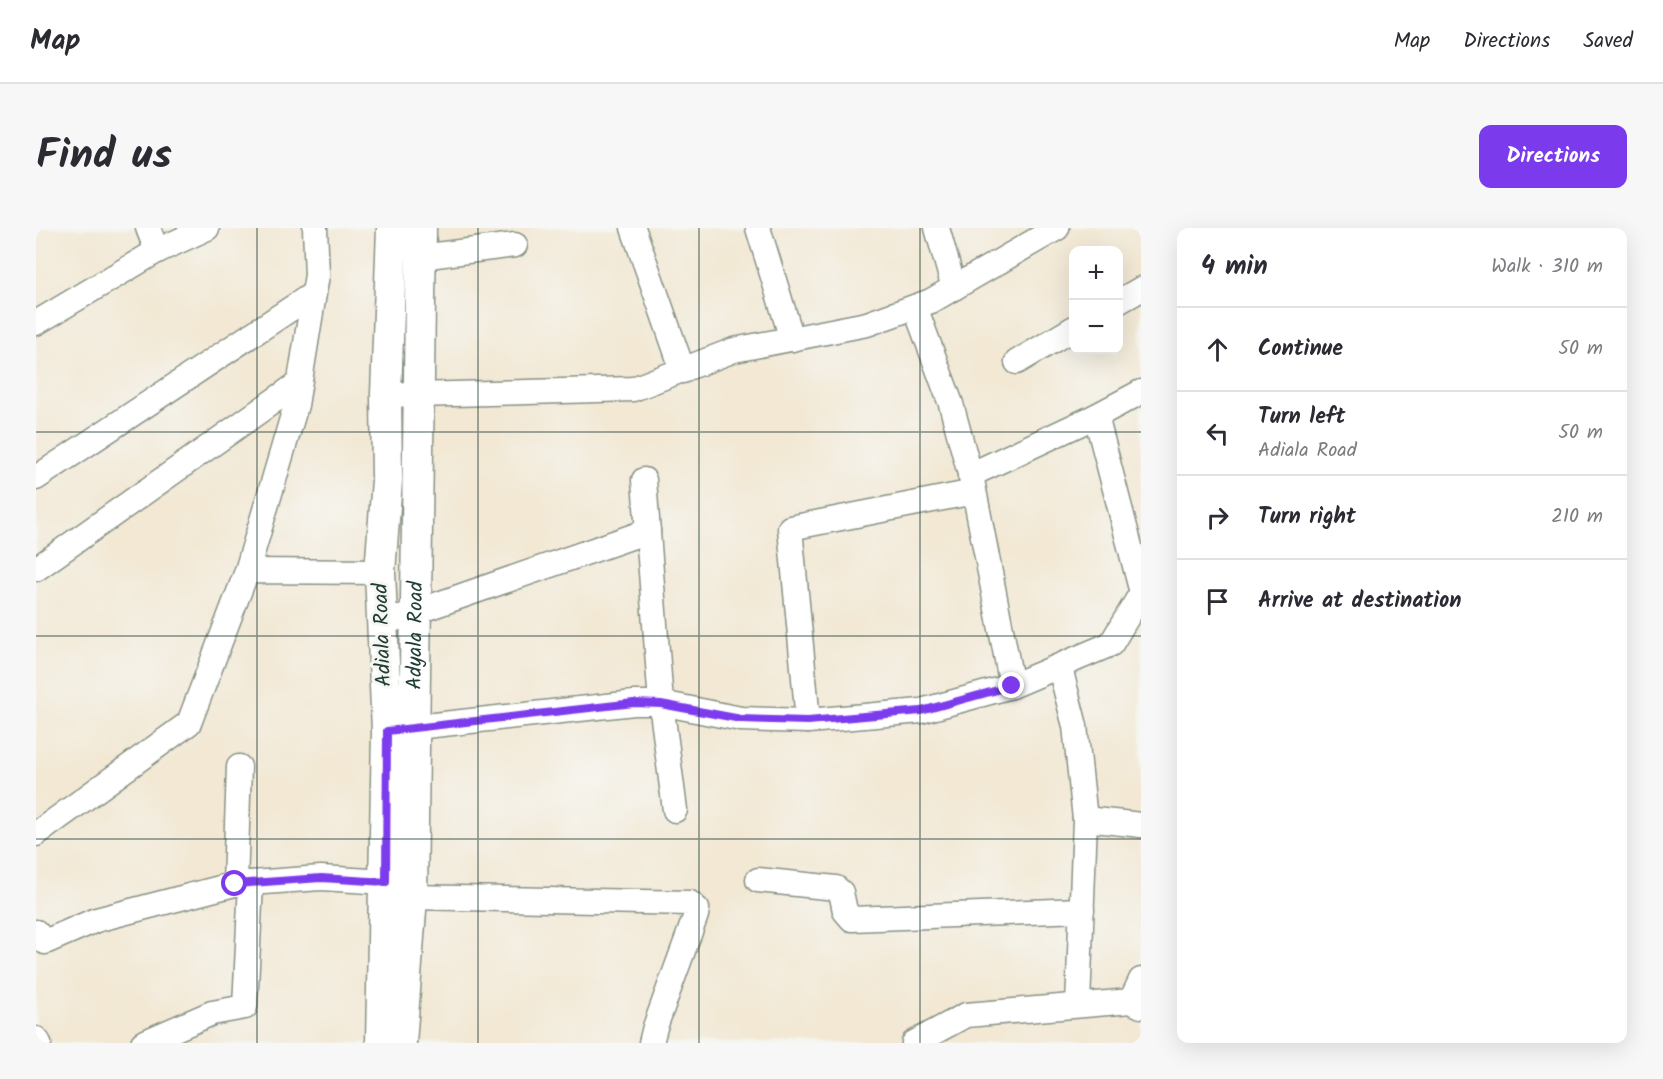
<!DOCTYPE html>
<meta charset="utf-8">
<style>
body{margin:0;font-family:Kalam,sans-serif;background:#f7f7f7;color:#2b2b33}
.controls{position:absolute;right:18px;top:18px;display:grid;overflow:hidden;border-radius:12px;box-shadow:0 6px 24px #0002}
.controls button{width:54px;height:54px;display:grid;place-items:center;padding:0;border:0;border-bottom:2px solid #e1e1e2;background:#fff;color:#2b2b33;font:30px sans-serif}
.stop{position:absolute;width:18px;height:18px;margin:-14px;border:4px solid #7c3aed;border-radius:50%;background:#fff}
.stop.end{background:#7c3aed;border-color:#fff;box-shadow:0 2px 6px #0008}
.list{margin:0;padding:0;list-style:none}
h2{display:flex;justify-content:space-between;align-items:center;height:78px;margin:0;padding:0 24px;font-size:26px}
h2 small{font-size:20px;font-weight:400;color:#7c7c81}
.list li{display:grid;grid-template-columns:39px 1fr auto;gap:18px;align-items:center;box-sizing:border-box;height:84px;padding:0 24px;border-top:2px solid #e1e1e2}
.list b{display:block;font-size:22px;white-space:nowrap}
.list p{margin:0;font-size:20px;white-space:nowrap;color:#7c7c81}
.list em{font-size:20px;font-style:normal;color:#7c7c81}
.icon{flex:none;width:33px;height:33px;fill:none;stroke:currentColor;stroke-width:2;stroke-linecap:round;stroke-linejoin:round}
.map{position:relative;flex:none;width:1105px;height:815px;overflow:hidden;border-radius:12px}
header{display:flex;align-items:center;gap:36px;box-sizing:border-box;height:84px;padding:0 30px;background:#fff;border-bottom:2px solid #e1e1e2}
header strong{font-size:28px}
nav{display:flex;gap:33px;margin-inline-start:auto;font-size:21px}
.intro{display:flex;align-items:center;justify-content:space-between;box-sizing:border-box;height:144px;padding:0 36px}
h1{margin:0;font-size:42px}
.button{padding:15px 27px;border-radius:12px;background:#7c3aed;color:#fff;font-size:21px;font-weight:700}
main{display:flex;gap:36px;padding:0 36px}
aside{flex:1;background:#fff;border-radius:12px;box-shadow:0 6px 24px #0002}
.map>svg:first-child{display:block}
</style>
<header>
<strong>Map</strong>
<nav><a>Map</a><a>Directions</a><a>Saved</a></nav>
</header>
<div class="intro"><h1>Find us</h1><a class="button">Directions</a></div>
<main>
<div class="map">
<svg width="1105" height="815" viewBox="0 0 1105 815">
<rect width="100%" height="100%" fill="#f6f6f2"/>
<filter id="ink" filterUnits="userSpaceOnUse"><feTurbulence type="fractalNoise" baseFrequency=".0167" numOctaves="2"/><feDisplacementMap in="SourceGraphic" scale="12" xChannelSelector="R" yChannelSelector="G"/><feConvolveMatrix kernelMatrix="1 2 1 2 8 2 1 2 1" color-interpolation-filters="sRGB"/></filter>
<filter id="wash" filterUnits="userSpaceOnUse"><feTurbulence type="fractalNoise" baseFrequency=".008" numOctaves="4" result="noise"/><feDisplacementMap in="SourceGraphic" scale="24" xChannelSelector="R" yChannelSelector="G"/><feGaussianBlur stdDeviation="1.35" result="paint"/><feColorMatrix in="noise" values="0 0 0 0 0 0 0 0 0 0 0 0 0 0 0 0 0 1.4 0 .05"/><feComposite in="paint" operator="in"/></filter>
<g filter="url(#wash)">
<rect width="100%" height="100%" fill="#f2e8d4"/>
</g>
<g filter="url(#ink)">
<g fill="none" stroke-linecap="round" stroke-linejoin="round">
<!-- minor casing -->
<g stroke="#889284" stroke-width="27">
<g id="minor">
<polyline points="112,0 121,23"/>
<polyline points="597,0 647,143"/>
<polyline points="722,0 756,111"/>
<polyline points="901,0 918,60"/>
<polyline points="384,29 479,17"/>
<polyline points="1082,74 1105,61"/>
<polyline points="879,79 915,176 937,257 976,458"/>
<polyline points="0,95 121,23 171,0"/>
<polyline points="981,134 1038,100"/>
<polyline points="350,166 381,167 597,161 698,122 831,96 895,73 1021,0"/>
<polyline points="1060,188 1105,361"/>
<polyline points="934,247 1060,188 1105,164"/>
<polyline points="0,250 277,66"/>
<polyline points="608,252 625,475 639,582"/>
<polyline points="0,341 263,155"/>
<polyline points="211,343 260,177 281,47 279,0"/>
<polyline points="345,396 612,303"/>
<polyline points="1024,440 1039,498 1049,591 1042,777"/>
<polyline points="772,493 754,300 938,264"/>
<polyline points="362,501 598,475 625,475 705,491 772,493 885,483 976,458 1075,416 1105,366"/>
<polyline points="1049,591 1105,597"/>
<polyline points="0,606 153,495 211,343 344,344"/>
<polyline points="722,652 800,660 805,664 809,683 816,691 1046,682"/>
<polyline points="199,656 203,539"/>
<polyline points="376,669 654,675 661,681 660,687 619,799 615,815"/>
<polyline points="0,704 9,714 60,692 199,656 285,650 350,654"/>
<polyline points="1095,773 1105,752"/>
<polyline points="0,811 3,815"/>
<polyline points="107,815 176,785 209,779 215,655"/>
<polyline points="878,815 930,787 1095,773 1105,778"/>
</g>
</g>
<!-- major casing -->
<g stroke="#889284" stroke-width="33">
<g id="major">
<polyline points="345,815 351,503 344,344 351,252 350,166 356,0"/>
<path id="s1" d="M365 815 376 669 385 0"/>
</g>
</g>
<!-- minor -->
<use href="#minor" stroke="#fff" stroke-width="24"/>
<!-- major -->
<use href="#major" stroke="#fff" stroke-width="30"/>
</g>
</g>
<g fill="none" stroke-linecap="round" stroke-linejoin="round" filter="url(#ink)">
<!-- route -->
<polyline stroke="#7c3aed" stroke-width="8" points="199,656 285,650 350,654 351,503 598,475 625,476 705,491 772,493 885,483 976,458"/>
</g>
<!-- grid -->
<path fill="none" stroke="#1f3d34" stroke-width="1.5" stroke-opacity="0.55" d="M221 0V815M442 0V815M663 0V815M884 0V815M0 204H1105M0 408H1105M0 611H1105"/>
<g text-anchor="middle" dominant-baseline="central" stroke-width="6" stroke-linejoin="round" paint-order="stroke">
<!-- street labels -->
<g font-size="21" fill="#1f3d34" stroke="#f6f6f2">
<text transform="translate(347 407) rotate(-92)">Adiala Road</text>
<text stroke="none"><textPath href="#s1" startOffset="408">Adyala Road</textPath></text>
</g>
</g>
</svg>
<div class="controls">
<button>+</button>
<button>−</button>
</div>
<div class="stop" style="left:199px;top:656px"></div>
<div class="stop end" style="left:976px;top:458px"></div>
</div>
<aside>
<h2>4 min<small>Walk · 310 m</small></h2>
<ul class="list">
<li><svg class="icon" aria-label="ahead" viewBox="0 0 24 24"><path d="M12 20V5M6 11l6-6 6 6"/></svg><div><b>Continue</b></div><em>50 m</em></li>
<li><svg class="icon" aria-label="left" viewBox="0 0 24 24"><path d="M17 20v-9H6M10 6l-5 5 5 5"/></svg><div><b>Turn left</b><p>Adiala Road</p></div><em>50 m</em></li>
<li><svg class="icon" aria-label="right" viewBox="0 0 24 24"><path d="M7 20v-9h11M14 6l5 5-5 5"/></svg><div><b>Turn right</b></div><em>210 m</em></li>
<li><svg class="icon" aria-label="arrive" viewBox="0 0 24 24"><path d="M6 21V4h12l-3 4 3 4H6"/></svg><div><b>Arrive at destination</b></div></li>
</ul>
</aside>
</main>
